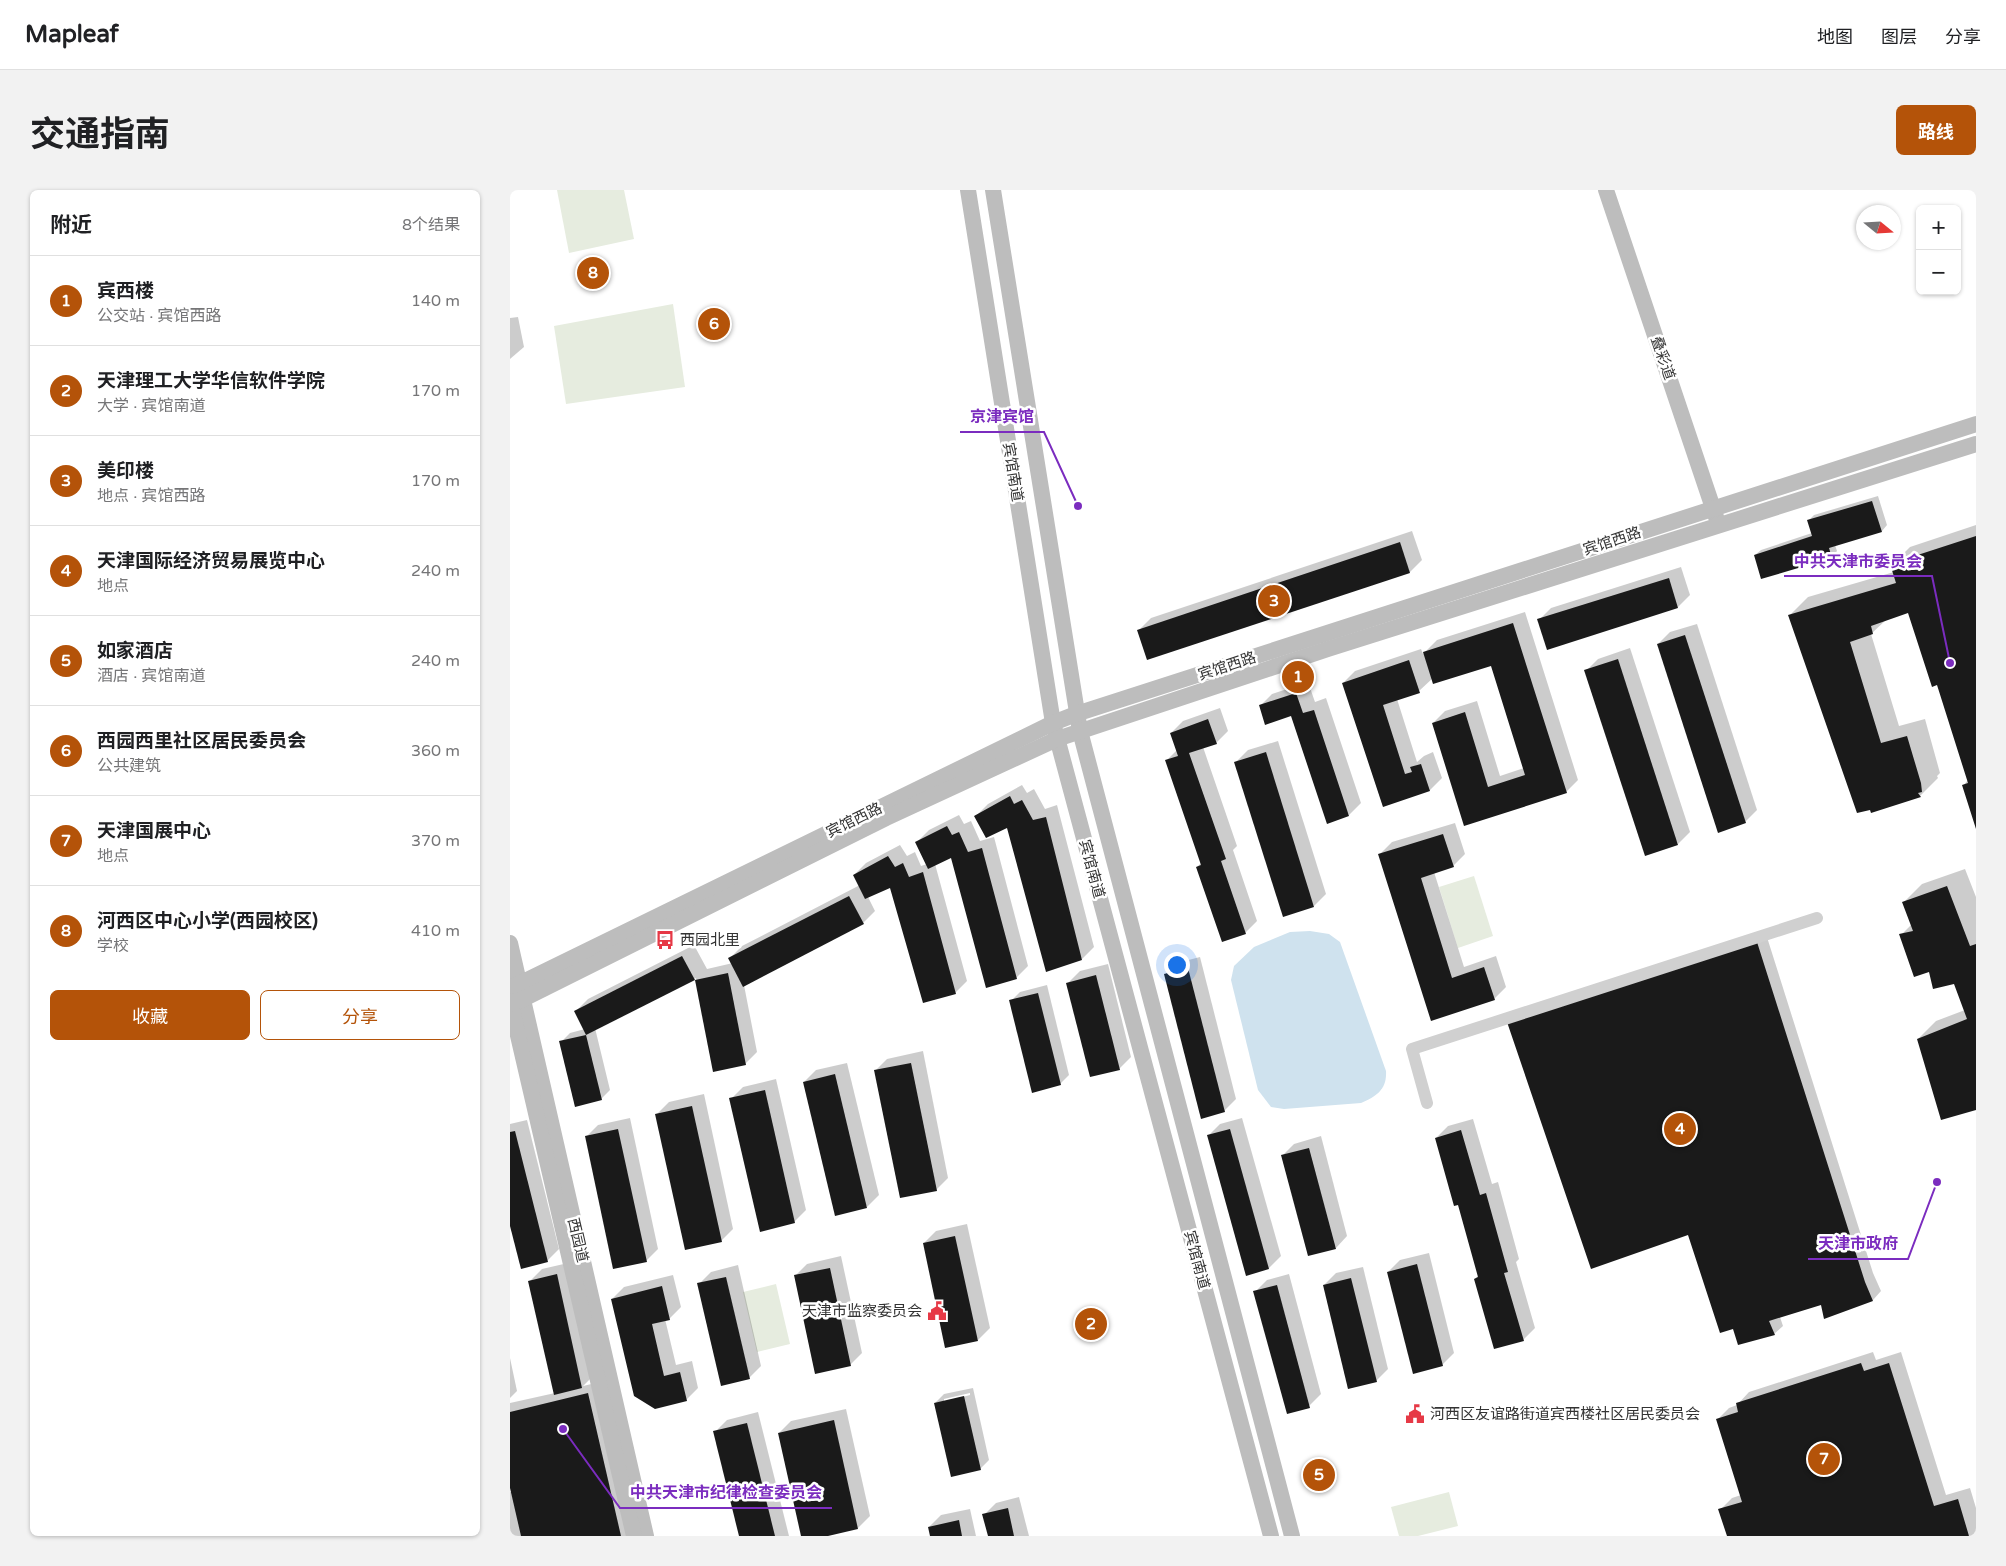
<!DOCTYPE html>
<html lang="zh">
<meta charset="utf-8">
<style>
body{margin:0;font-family:"Varela Round","Noto Sans SC",sans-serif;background:#f2f2f2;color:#202124}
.controls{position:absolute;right:15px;top:15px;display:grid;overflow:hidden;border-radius:8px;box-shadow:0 1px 4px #0004}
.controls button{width:45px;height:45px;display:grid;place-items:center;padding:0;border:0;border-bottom:1px solid #e0e0e0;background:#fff;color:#202124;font:25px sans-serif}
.compass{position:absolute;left:1346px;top:15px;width:45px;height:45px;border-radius:50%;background:#fff;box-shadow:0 1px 4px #0004;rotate:108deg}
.you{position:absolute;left:666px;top:774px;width:18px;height:18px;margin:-12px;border:4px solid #fff;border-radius:50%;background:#1a73e8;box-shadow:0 0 0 8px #1a73e833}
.badge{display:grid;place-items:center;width:32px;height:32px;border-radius:50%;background:#b45309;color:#fff;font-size:16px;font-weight:700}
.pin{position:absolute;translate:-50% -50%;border:2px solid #fff;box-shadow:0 1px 5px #0006}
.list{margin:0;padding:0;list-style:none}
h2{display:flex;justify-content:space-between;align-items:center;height:65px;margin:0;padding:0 20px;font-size:21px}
h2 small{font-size:16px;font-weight:400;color:#757577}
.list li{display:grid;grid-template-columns:32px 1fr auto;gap:15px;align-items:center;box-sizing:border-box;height:90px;padding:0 20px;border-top:1px solid #e0e0e0}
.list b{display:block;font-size:19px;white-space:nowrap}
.list p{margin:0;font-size:16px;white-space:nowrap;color:#757577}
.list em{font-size:16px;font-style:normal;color:#757577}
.actions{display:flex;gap:10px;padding:15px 20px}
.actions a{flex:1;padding:11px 0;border:1px solid #b45309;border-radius:8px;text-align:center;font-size:18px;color:#b45309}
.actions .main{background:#b45309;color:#fff}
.map{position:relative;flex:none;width:1466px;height:1346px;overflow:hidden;border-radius:8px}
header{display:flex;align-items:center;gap:30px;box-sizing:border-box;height:70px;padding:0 25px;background:#fff;border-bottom:1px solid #e0e0e0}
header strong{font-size:24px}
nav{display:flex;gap:28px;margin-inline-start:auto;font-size:18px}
.intro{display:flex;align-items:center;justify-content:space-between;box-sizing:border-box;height:120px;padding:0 30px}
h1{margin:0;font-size:35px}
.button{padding:12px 22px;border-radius:8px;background:#b45309;color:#fff;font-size:18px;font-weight:700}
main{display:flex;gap:30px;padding:0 30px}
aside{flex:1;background:#fff;border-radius:8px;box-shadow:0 1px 4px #0004}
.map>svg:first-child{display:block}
</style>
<header>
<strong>Mapleaf</strong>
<nav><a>地图</a><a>图层</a><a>分享</a></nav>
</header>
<div class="intro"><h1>交通指南</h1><a class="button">路线</a></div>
<main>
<aside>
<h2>附近<small>8个结果</small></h2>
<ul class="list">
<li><span class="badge">1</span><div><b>宾西楼</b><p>公交站 · 宾馆西路</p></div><em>140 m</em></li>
<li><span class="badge">2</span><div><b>天津理工大学华信软件学院</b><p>大学 · 宾馆南道</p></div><em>170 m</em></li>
<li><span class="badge">3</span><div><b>美印楼</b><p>地点 · 宾馆西路</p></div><em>170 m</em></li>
<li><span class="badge">4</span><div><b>天津国际经济贸易展览中心</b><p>地点</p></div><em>240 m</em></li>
<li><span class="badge">5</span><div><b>如家酒店</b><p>酒店 · 宾馆南道</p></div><em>240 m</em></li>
<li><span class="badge">6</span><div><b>西园西里社区居民委员会</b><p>公共建筑</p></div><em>360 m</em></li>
<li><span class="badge">7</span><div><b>天津国展中心</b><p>地点</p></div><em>370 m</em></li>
<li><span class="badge">8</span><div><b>河西区中心小学(西园校区)</b><p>学校</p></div><em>410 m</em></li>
</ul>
<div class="actions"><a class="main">收藏</a><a>分享</a></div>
</aside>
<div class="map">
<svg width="1466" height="1346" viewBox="0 0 1466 1346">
<rect width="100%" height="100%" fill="#fff"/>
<!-- green -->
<g fill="#e6ecdf">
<polygon points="47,0 114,0 124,49 59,63"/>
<polygon points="163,114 175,197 56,214 44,136"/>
<polygon points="964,686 983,746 948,758 929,697"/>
<polygon points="266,1094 280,1154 247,1162 233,1102"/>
<polygon points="939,1302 948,1336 908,1346 889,1346 881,1317"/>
</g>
<!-- water -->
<path fill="#cfe2ee" d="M800 741 819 744 830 752 876 881C877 899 867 906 851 913L774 919 761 917 748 900 721 790 724 776 744 757 780 742Z"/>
<!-- shadow -->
<g fill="#0003" fill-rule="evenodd">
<polygon points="8,127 14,157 0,169 0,128"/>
<polygon points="1368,306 1377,335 1372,341 1325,355 1327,361 1322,367 1245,365 1251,360 1302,343 1298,331 1304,325"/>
<polygon points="1466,335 1466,637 1453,596 1458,590 1428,493 1399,422 1377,429 1361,444 1389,536 1415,529 1430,583 1427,586 1428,588 1410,606 1362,622 1280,425 1298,407 1384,382 1382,375 1400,357"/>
<polygon points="902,341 912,370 900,382 629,440 641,428"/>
<polygon points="1171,377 1180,405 1168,417 1037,458 1029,430 1041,418"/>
<polygon points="1015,422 1068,590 1056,602 955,634 923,533 935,521 967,511 990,586 1014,578 982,474 923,488 909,501 887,509 907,572 914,566 923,562 932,588 920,600 873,616 833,493 845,481 911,459 913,464 927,450"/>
<polygon points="1187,434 1247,620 1235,632 1148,454 1160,442"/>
<polygon points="1120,458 1180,642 1168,654 1076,481 1088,469"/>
<polygon points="798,492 805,512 816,508 851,613 839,625 782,524 750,516 762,504"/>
<polygon points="710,518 718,541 706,553 693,557 727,656 723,660 747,731 735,743 687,677 692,672 657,570 667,560 661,543 673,531"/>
<polygon points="768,551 816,704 804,716 726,572 738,560"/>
<polygon points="512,595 517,603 524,599 535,619 547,615 584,757 572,769 498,636 466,626 478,614"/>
<polygon points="449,625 454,634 461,631 470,651 484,647 518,776 506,788 442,667 425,674 457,791 445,803 381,696 358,707 365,721 353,733 234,795 247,862 235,874 204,880 186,788 85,838 100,900 91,909 51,852 60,843 75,839 66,821 78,809 184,755 197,779 223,773 220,768 232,756 350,695 344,685 356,673 390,655 397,666 405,662 411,676 417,674 407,652 419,640"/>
<polygon points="945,633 955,664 943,676 924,682 954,777 986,766 996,797 984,809 922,829 870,664 882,652"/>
<polygon points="1455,679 1466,707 1466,918 1408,849 1426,831 1455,820 1445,792 1419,781 1391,745 1402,734 1394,712 1412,694"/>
<polygon points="1256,744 1363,1083 1371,1101 1363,1110 1314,1127 1312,1114 1270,1127 1273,1136 1264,1144 1223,1137 1178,1044 998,832"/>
<polygon points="690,767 726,909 714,921 655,785 667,773"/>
<polygon points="598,774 621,867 609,879 558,793 570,781"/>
<polygon points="537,795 559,885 550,894 501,811 510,802"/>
<polygon points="413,861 438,988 426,1000 365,881 377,869"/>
<polygon points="337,873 369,1005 357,1017 294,892 306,880"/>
<polygon points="266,889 296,1020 284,1032 221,909 233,897"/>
<polygon points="194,904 223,1039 211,1051 147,924 159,912"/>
<polygon points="120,928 148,1059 136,1071 76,947 88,935"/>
<polygon points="732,928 771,1066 759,1078 736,1084 698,946 710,934"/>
<polygon points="963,929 982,994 988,992 1009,1069 1006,1072 1025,1138 1013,1150 965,1089 969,1085 949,1013 926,948 938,936"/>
<polygon points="17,930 49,1059 37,1071 0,1031 0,934"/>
<polygon points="811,946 837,1046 826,1058 772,966 784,954"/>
<polygon points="457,1034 480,1138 468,1150 414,1053 426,1041"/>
<polygon points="919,1063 944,1163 932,1175 878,1082 890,1070"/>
<polygon points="331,1066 352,1163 340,1175 285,1086 297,1074"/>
<polygon points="58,1073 84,1185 73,1196 90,1192 126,1346 0,1346 0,1302 2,1302 0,1293 0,1213 45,1203 20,1091 32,1079"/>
<polygon points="228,1075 251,1176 239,1188 189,1094 201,1082"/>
<polygon points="853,1077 878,1179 866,1191 814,1095 826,1083"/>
<polygon points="779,1084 811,1204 799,1216 745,1102 757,1090"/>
<polygon points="163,1085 171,1117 159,1129 155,1129 166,1175 182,1171 188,1198 176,1210 146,1217 102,1109 114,1097"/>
<polygon points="1363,1162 1366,1170 1391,1162 1436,1305 1460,1298 1466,1318 1466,1346 1218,1346 1210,1320 1222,1308 1231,1305 1207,1230 1219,1218 1227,1215 1239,1202"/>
<polygon points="0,1168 7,1201 0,1208"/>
<path d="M463 1198 479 1270 470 1279 425 1213 434 1204ZM460 1203V1205L434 1212V1209Z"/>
<polygon points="336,1219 360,1326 348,1338 312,1346 293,1346 269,1243 281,1231"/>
<polygon points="248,1222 279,1346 230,1346 205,1242 217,1230"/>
<polygon points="509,1307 519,1346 479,1346 474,1325 486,1313"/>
<polygon points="460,1319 466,1346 421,1346 419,1337 431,1325"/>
</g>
<!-- building -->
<g fill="#1a1a1a">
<polygon points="1362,311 1372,342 1319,358 1322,368 1251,389 1244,365 1302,346 1297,330"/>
<polygon points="1466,346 1466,639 1452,595 1458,593 1427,495 1422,497 1398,423 1361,436 1363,444 1340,452 1371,553 1397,546 1411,593 1412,602 1408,603 1411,607 1361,623 1360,620 1347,623 1278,425 1386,393 1380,374"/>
<polygon points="890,352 900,383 637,470 627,440"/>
<polygon points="1159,388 1168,418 1037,460 1027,429"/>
<polygon points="1003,433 1057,603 954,636 922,533 955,522 978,597 1015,585 981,476 923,494 913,462"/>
<polygon points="1175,445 1236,633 1208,643 1147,454"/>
<polygon points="1108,469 1168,655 1135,666 1074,480"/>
<polygon points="899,470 910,503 873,515 895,584 902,582 900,577 911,574 920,601 873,617 832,493"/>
<polygon points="786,503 793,523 804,520 839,626 817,634 781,526 755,535 749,515"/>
<polygon points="698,529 707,554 679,563 716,669 711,671 736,744 712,752 686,677 691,675 655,570 668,566 660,543"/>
<polygon points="756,562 804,717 773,727 724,572"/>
<polygon points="500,606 504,614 512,610 523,630 536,627 572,770 536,782 497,638 476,648 464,626"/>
<polygon points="437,636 442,645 449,642 458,662 472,658 507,789 476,798 441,668 418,679 405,652"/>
<polygon points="933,644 944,677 911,688 942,788 974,777 985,810 921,831 868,664"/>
<polygon points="378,666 385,677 393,673 399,687 413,682 446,804 413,813 380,698 355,709 343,685"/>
<polygon points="1437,696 1460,756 1466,754 1466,920 1431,930 1407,849 1457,829 1444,794 1423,799 1419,782 1404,787 1389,744 1403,741 1392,712"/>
<polygon points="339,706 354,734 233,797 218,768"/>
<polygon points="1247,752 1355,1092 1363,1111 1314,1129 1311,1115 1259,1131 1265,1145 1228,1155 1223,1139 1210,1143 1178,1045 1081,1079 997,832"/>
<polygon points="172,766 185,790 76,845 64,821"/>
<polygon points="678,778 715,922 691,929 654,784"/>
<polygon points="218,783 236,875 203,882 185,790"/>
<polygon points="586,785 610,880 580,887 556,793"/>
<polygon points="528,803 551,895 522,903 499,810"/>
<polygon points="76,845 92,910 65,917 49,851"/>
<polygon points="401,873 427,1001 390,1008 364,880"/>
<polygon points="325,884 357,1018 325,1026 293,892"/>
<polygon points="255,900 285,1033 250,1042 219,908"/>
<polygon points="182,916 212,1052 175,1060 145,924"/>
<polygon points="108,939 137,1072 103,1079 75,946"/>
<polygon points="720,939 759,1079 736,1086 697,945"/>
<polygon points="951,940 970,1005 976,1003 998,1082 994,1083 1014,1151 984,1159 964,1089 968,1087 948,1015 944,1016 925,948"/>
<polygon points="5,941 38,1072 11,1079 0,1036 0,942"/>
<polygon points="799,958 826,1059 798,1066 771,965"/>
<polygon points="445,1046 468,1151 435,1158 413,1053"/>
<polygon points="907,1074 933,1176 903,1184 877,1082"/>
<polygon points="320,1078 341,1176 305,1184 284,1085"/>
<polygon points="47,1084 72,1198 44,1205 18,1091"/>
<polygon points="216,1087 240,1189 211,1196 187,1093"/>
<polygon points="841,1088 867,1192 838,1199 813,1095"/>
<polygon points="767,1095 800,1218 777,1224 743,1101"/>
<polygon points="152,1096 160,1130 142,1134 154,1186 170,1182 177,1211 145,1219 124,1206 101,1109"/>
<polygon points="1351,1173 1354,1181 1379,1173 1424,1316 1448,1309 1459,1346 1217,1346 1208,1319 1232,1312 1206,1229 1228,1222 1226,1213"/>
<polygon points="78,1203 111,1346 11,1346 0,1298 0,1222"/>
<polygon points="454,1206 471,1280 441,1287 424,1213"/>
<polygon points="324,1230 348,1339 318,1346 291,1346 268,1243"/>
<polygon points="237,1233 265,1346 229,1346 203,1241"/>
<polygon points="498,1318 504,1346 478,1346 472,1324"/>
<polygon points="449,1330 452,1346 420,1346 418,1337"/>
</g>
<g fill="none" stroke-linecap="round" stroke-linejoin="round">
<!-- street -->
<polyline stroke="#d0d0d0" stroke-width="12" points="917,913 902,859 1307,728"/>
<!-- secondary -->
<g stroke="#bdbdbd" stroke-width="16">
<polyline points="458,0 543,533 761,1346"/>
<polyline points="483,0 570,541 782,1346"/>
<polyline points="1096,0 1206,327"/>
<polyline points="0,753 136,1346"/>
<polyline points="0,797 9,794 543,533 566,524 1466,234"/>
<polyline points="0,811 124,1346"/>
<polyline points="0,814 13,809 376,628 547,549 818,459 1466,254"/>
</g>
</g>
<!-- icons -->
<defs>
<g id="bus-bare" transform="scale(1.5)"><path d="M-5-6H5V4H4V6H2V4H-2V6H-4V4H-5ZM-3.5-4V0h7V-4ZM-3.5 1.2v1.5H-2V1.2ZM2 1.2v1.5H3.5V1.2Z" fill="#e63946" stroke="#fff" stroke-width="2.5" paint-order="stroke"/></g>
<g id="civic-bare" transform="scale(1.5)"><path d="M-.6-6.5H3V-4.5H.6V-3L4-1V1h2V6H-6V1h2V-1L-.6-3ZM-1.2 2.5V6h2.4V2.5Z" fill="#e63946" stroke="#fff" stroke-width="2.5" paint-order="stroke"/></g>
</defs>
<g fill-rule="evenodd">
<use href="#bus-bare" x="155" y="750"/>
<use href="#civic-bare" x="427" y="1121"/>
<use href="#civic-bare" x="905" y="1224"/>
</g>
<g text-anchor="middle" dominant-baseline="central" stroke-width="5" stroke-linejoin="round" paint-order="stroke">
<!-- street labels -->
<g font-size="15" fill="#333" stroke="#fff">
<text transform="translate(1153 168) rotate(71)">叠彩道</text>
<text transform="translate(503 282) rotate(81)">宾馆南道</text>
<text transform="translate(1102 351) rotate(-18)">宾馆西路</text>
<text transform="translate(717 476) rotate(-18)">宾馆西路</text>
<text transform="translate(344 630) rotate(-26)">宾馆西路</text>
<text transform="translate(582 679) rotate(75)">宾馆南道</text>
<text transform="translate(68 1050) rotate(77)">西园道</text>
<text transform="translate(687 1070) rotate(75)">宾馆南道</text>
</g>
<!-- poi labels -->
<g font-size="15" fill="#333" stroke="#fff" text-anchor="start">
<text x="170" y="750">西园北里</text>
<text x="412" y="1121" text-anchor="end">天津市监察委员会</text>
<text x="920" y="1224">河西区友谊路街道宾西楼社区居民委员会</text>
</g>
</g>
<!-- callouts -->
<path fill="none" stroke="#7b2cbf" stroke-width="2" d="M568 316L534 242H450M1440 473L1422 386H1274M1427 992L1398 1069H1298M53 1239L110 1318H322"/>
<g fill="#7b2cbf" stroke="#fff" stroke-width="2">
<circle cx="568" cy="316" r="5"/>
<circle cx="1440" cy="473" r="5"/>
<circle cx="1427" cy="992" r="5"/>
<circle cx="53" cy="1239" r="5"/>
</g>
<g font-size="16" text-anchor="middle" font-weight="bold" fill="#7b2cbf" stroke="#fff" stroke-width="5" stroke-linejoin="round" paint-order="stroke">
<text x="492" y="232">京津宾馆</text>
<text x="1348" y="377">中共天津市委员会</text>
<text x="1348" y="1059">天津市政府</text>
<text x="216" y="1308">中共天津市纪律检查委员会</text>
</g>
</svg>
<div class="controls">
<button>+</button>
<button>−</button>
</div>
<svg class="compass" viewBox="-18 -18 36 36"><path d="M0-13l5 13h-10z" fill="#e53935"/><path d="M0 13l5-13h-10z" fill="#757577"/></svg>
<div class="you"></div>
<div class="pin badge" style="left:788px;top:487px">1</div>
<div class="pin badge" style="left:581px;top:1134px">2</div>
<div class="pin badge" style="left:764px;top:411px">3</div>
<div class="pin badge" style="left:1170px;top:939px">4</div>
<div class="pin badge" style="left:809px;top:1285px">5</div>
<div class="pin badge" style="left:204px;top:134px">6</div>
<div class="pin badge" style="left:1314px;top:1269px">7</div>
<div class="pin badge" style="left:83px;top:83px">8</div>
</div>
</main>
